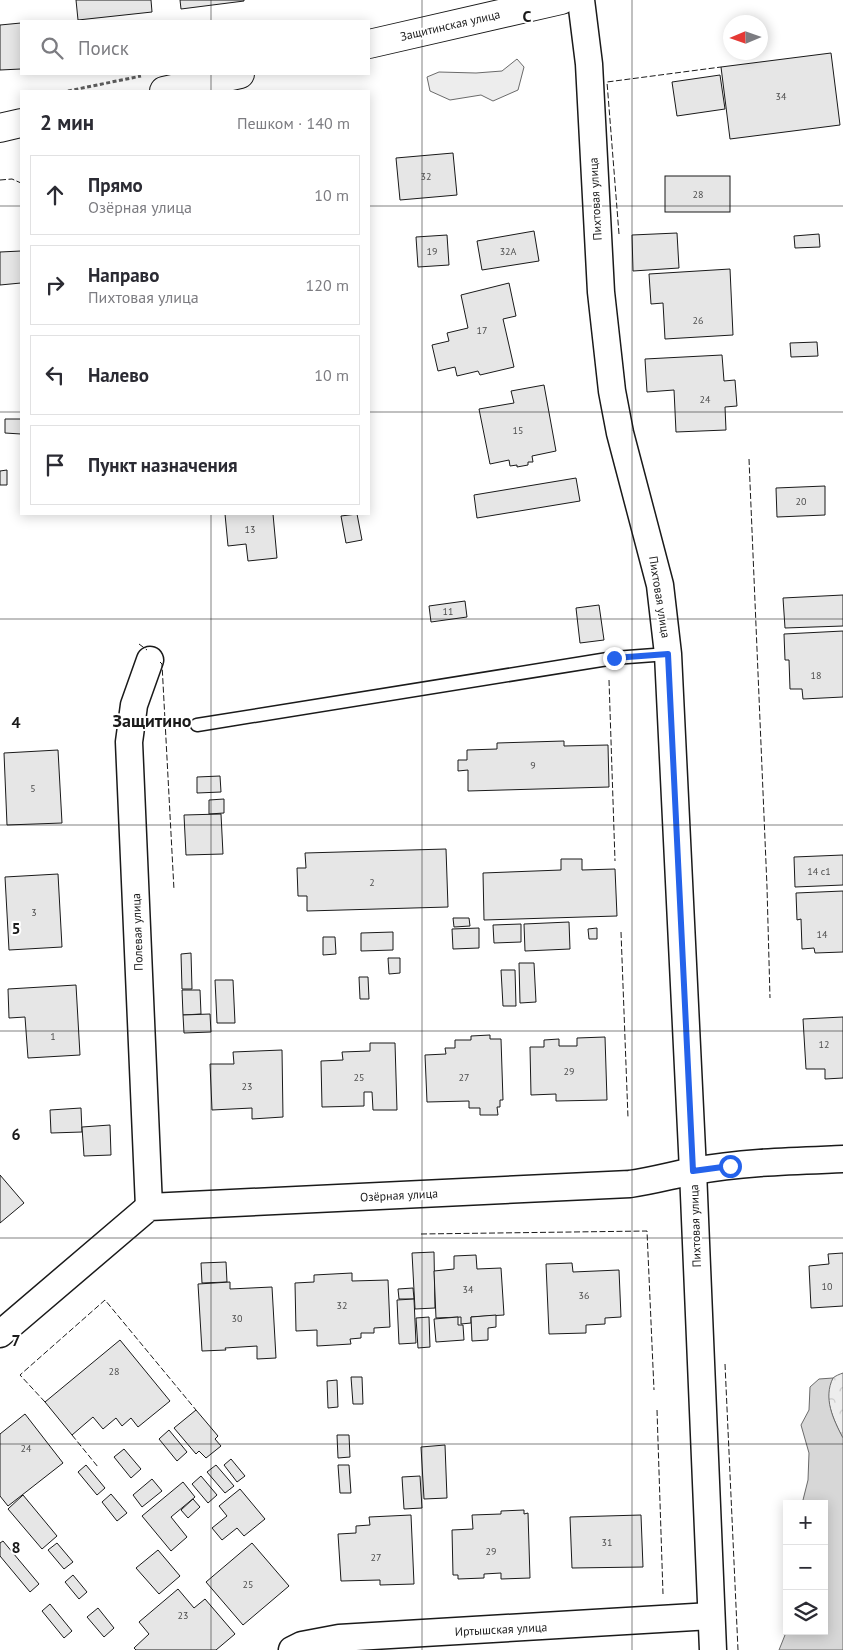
<!DOCTYPE html>
<html lang="ru">
<meta charset="utf-8">
<style>
body{margin:0;font-family:"PT Sans",sans-serif;background:#f2f2f3;color:#2b2b33}
.controls{position:absolute;right:15px;bottom:15px;display:grid;overflow:hidden;border-radius:0px;box-shadow:0 2px 12px #0003}
.controls button{width:45px;height:45px;display:grid;place-items:center;padding:0;border:0;border-bottom:1px solid #e1e1e2;background:#fff;color:#2b2b33;font:25px sans-serif}
.compass{position:absolute;left:723px;top:15px;width:45px;height:45px;border-radius:50%;background:#fff;box-shadow:0 2px 12px #0003;rotate:268deg}
.stop{position:absolute;width:15px;height:15px;margin:-11px;border:4px solid #2563eb;border-radius:50%;background:#fff}
.stop.end{background:#2563eb;border-color:#fff;box-shadow:0 1px 5px #0008}
.list{margin:0;padding:0;list-style:none}
h2{display:flex;justify-content:space-between;align-items:center;height:65px;margin:0;padding:0 20px;font-size:21px}
h2 small{font-size:16px;font-weight:400;color:#7c7c81}
.list li{display:grid;grid-template-columns:32px 1fr auto;gap:15px;align-items:center;box-sizing:border-box;height:80px;margin:0 10px 10px;padding:0 10px;border:1px solid #e1e1e2;border-radius:0px}
.list b{display:block;font-size:19px;white-space:nowrap}
.list p{margin:0;font-size:16px;white-space:nowrap;color:#7c7c81}
.list em{font-size:16px;font-style:normal;color:#7c7c81}
.icon{flex:none;width:28px;height:28px;fill:none;stroke:currentColor;stroke-width:2;stroke-linecap:round;stroke-linejoin:round}
.map{position:relative;flex:none;width:843px;height:1650px;overflow:hidden}
.search{position:absolute;background:#fff;box-shadow:0 2px 12px #0003;left:20px;top:20px;width:350px;height:55px;display:flex;align-items:center;gap:12px;box-sizing:border-box;padding:0 18px;border-radius:0px;color:#7c7c81;font-size:19px}
.panel{position:absolute;background:#fff;box-shadow:0 2px 12px #0003;left:20px;top:90px;width:350px;height:425px;border-radius:0px}
.map>svg:first-child{display:block}
</style>
<div class="map">
<svg width="843" height="1650" viewBox="0 0 843 1650">
<defs>
<pattern id="forest-crowns" width="20" height="18" patternUnits="userSpaceOnUse" patternTransform="scale(1.25)"><rect width="20" height="18" fill="#ededed"/><path d="M2 6a3 3 0 1 1 6 0M12 15a3 3 0 1 1 6 0" fill="none" stroke="#cbcbcb"/></pattern>
</defs>
<rect width="100%" height="100%" fill="#fff"/>
<!-- built -->
<polygon fill="#ededed" stroke="#6a6a6a" points="517,59 524,67 518,90 493,101 481,95 450,100 430,91 427,77 439,72 476,73 502,71"/>
<!-- forest -->
<path fill="url(#forest-crowns)" stroke="#6a6a6a" d="M843 1373V1438C835 1424 820 1392 833 1378 835 1376 840 1374 843 1373Z"/>
<!-- water -->
<path fill="#d7d7d7" stroke="#6a6a6a" d="M833 1378C823 1398 833 1419 843 1438V1650H779L787 1630 824 1631V1504H802L808 1480 809 1453 801 1425 809 1410 810 1387 819 1379Z"/>
<!-- building -->
<g fill="#e6e6e6" stroke="#1a1a1a">
<polygon points="76,0 151,0 152,12 78,20"/>
<polygon points="180,0 244,0 244,1 181,9"/>
<polygon points="21,23 21,69 0,70 0,25"/>
<polygon points="831,53 840,125 730,139 721,67"/>
<polygon points="720,75 725,109 677,116 672,82"/>
<polygon points="453,153 457,195 400,200 396,158"/>
<rect x="665" y="176" width="65" height="36"/>
<polygon points="534,231 539,261 482,270 477,241"/>
<polygon points="677,233 679,268 633,271 632,235"/>
<polygon points="819,234 820,247 795,248 794,236"/>
<polygon points="447,235 449,265 418,267 416,237"/>
<polygon points="21,251 21,283 0,285 0,252"/>
<polygon points="730,269 733,335 665,339 663,303 651,304 649,274"/>
<polygon points="509,283 516,316 503,319 514,367 480,375 478,371 457,376 455,367 438,371 432,345 449,341 447,333 468,328 461,295"/>
<polygon points="817,342 818,356 791,357 790,343"/>
<polygon points="722,355 724,381 735,380 737,406 725,407 726,430 676,432 674,390 647,392 645,359"/>
<polygon points="544,385 556,451 532,456 533,462 528,462 528,465 517,467 517,465 510,466 509,460 490,464 479,409 514,403 511,391"/>
<polygon points="5,419 21,419 21,434 5,433"/>
<polygon points="7,470 7,485 0,485 0,471"/>
<polygon points="576,478 580,501 477,518 474,495"/>
<polygon points="825,486 825,515 777,517 776,488"/>
<polygon points="225,514 273,514 277,558 248,561 246,544 228,546"/>
<polygon points="357,514 362,540 346,543 341,516"/>
<polygon points="843,595 843,626 785,628 783,598"/>
<polygon points="465,601 467,617 431,622 429,606"/>
<polygon points="599,605 604,640 580,643 576,608"/>
<polygon points="843,631 843,697 803,699 802,689 790,689 789,660 785,660 784,634"/>
<polygon points="564,741 564,746 608,745 609,787 468,791 468,770 458,771 458,760 467,760 467,750 497,749 497,743"/>
<polygon points="58,750 62,823 7,825 4,753"/>
<polygon points="220,776 221,792 197,793 197,777"/>
<polygon points="224,799 224,813 209,814 209,800"/>
<polygon points="221,814 223,854 186,855 184,815"/>
<polygon points="446,849 448,907 307,911 307,896 298,896 297,868 306,868 305,853"/>
<polygon points="843,855 843,885 795,887 794,857"/>
<polygon points="561,859 582,859 582,870 615,869 617,916 484,920 483,873 561,870"/>
<polygon points="58,874 62,947 9,950 5,877"/>
<polygon points="843,891 843,952 815,953 814,948 802,949 801,919 797,920 796,893"/>
<polygon points="453,918 469,918 470,926 454,927"/>
<polygon points="569,922 570,949 525,951 524,924"/>
<polygon points="521,924 521,942 494,943 493,925"/>
<polygon points="479,928 479,948 453,949 452,929"/>
<polygon points="597,928 597,939 589,939 588,929"/>
<polygon points="393,932 393,950 361,951 361,933"/>
<polygon points="323,937 335,937 336,954 323,955"/>
<polygon points="191,953 192,989 182,989 181,954"/>
<polygon points="388,958 400,958 400,973 389,974"/>
<polygon points="519,963 534,963 536,1002 520,1003"/>
<polygon points="501,970 515,970 516,1006 503,1006"/>
<polygon points="359,977 368,977 369,999 360,999"/>
<polygon points="215,980 233,980 235,1023 217,1023"/>
<polygon points="76,985 80,1055 28,1058 25,1017 9,1018 8,989"/>
<polygon points="182,990 200,990 201,1014 183,1015"/>
<polygon points="210,1014 211,1032 184,1033 183,1015"/>
<polygon points="843,1017 843,1078 825,1079 825,1069 806,1069 803,1019"/>
<polygon points="490,1035 490,1039 501,1039 503,1100 500,1100 500,1107 497,1107 498,1115 480,1115 480,1108 469,1108 469,1101 427,1102 425,1055 446,1054 445,1048 455,1048 455,1040 471,1040 471,1036"/>
<polygon points="605,1037 607,1100 556,1101 556,1094 531,1095 530,1047 544,1047 544,1040 559,1039 559,1046 577,1046 577,1038"/>
<polygon points="370,1043 395,1043 397,1110 373,1110 372,1092 364,1092 364,1106 322,1107 321,1061 343,1060 342,1052 370,1051"/>
<polygon points="282,1050 283,1117 252,1119 252,1108 212,1110 210,1064 234,1064 233,1052"/>
<polygon points="81,1108 82,1132 51,1133 50,1110"/>
<polygon points="110,1125 111,1155 84,1156 82,1127"/>
<polygon points="0,1175 24,1203 0,1223"/>
<polygon points="434,1252 435,1308 415,1309 412,1253"/>
<polygon points="843,1253 843,1306 811,1308 809,1266 829,1264 828,1254"/>
<polygon points="476,1255 477,1269 501,1268 504,1315 471,1317 471,1323 461,1324 461,1317 436,1318 434,1271 454,1269 454,1256"/>
<polygon points="226,1262 227,1282 202,1283 201,1263"/>
<polygon points="572,1263 573,1272 619,1270 621,1317 605,1318 605,1324 586,1325 586,1333 549,1334 546,1264"/>
<polygon points="352,1273 352,1281 388,1280 390,1327 374,1328 374,1333 361,1333 361,1338 350,1339 351,1344 317,1346 317,1330 296,1331 295,1283 314,1282 314,1275"/>
<polygon points="230,1282 230,1289 272,1287 276,1358 257,1359 257,1346 225,1348 226,1350 202,1351 198,1284"/>
<polygon points="413,1288 414,1299 399,1299 398,1289"/>
<polygon points="414,1299 416,1343 399,1344 397,1300"/>
<polygon points="496,1315 496,1327 488,1328 488,1340 472,1341 471,1317"/>
<polygon points="429,1317 430,1347 418,1348 416,1318"/>
<polygon points="458,1317 458,1325 463,1325 464,1340 436,1342 434,1319"/>
<polygon points="120,1340 170,1401 138,1427 131,1418 122,1426 116,1418 103,1429 93,1417 72,1435 45,1402"/>
<polygon points="351,1377 362,1377 363,1404 353,1404"/>
<polygon points="337,1380 338,1407 328,1408 327,1381"/>
<polygon points="196,1410 218,1436 215,1439 221,1446 206,1458 199,1451 196,1454 174,1428"/>
<polygon points="25,1414 63,1463 8,1506 0,1496 0,1434"/>
<polygon points="169,1430 187,1452 177,1461 159,1439"/>
<polygon points="337,1435 349,1435 350,1457 338,1458"/>
<polygon points="445,1445 447,1498 424,1499 421,1447"/>
<polygon points="124,1449 141,1469 131,1478 114,1457"/>
<polygon points="231,1459 245,1476 237,1482 224,1465"/>
<polygon points="86,1465 105,1488 97,1495 78,1472"/>
<polygon points="216,1465 234,1486 225,1493 207,1472"/>
<polygon points="338,1465 349,1465 351,1493 340,1493"/>
<polygon points="201,1476 217,1495 208,1503 192,1484"/>
<polygon points="420,1476 422,1508 404,1509 402,1477"/>
<polygon points="152,1479 162,1491 142,1507 133,1495"/>
<polygon points="183,1482 195,1497 171,1517 187,1537 171,1551 142,1516"/>
<polygon points="240,1489 265,1519 244,1536 237,1528 222,1540 212,1528 227,1516 219,1506"/>
<polygon points="111,1494 127,1513 117,1521 102,1502"/>
<polygon points="23,1495 57,1536 42,1549 8,1509"/>
<polygon points="193,1499 200,1507 188,1518 181,1510"/>
<polygon points="524,1510 524,1514 528,1513 530,1578 501,1579 501,1573 484,1574 484,1578 458,1579 458,1575 453,1575 452,1530 473,1529 472,1515 501,1514 501,1511"/>
<polygon points="411,1515 414,1584 380,1585 380,1580 341,1581 338,1534 356,1533 356,1526 370,1525 369,1517"/>
<polygon points="641,1515 643,1567 572,1568 570,1517"/>
<polygon points="3,1541 39,1584 30,1592 0,1556 0,1543"/>
<polygon points="57,1543 73,1562 64,1569 48,1550"/>
<polygon points="252,1543 289,1586 243,1625 206,1582"/>
<polygon points="158,1550 180,1576 159,1594 136,1568"/>
<polygon points="73,1575 87,1592 79,1599 65,1582"/>
<polygon points="178,1589 194,1608 205,1599 235,1634 216,1650 136,1650 134,1648 149,1634 139,1622"/>
<polygon points="50,1604 72,1631 64,1638 42,1611"/>
<polygon points="98,1608 114,1628 104,1637 87,1617"/>
</g>
<g fill="none" stroke-linecap="round" stroke-linejoin="round">
<!-- service casing -->
<g stroke="#1a1a1a" stroke-width="15">
<polyline id="service" points="197,725 614,658 668,654"/>
</g>
<!-- minor casing -->
<g stroke="#1a1a1a" stroke-width="29">
<g id="minor">
<polyline points="581,0 589,64 601,292 612,391 620,433 660,585 668,654 693,1171 713,1650"/>
<polyline points="149,1207 129,742 134,705 150,660"/>
<path d="M0 1334 149 1207 630 1184C652 1181 673 1175 694 1171 743 1162 793 1161 843 1159"/>
<polyline points="292,1650 302,1645 339,1638 711,1616"/>
</g>
</g>
<!-- primary casing -->
<g stroke="#1a1a1a" stroke-width="30">
<g id="primary">
<polyline points="369,44 561,0"/>
<polyline points="164,91 240,74"/>
<polyline points="0,128 21,123"/>
</g>
</g>
<!-- path -->
<polyline stroke="#5f5f5f" stroke-width="3" stroke-dasharray="4 2.5" stroke-linecap="butt" points="68,91 141,76"/>
<!-- service -->
<use href="#service" stroke="#fff" stroke-width="12"/>
<!-- minor -->
<use href="#minor" stroke="#fff" stroke-width="26"/>
<!-- primary -->
<use href="#primary" stroke="#fff" stroke-width="28"/>
<!-- fence -->
<g stroke="#1a1a1a" stroke-width="1" stroke-dasharray="6 2.5" stroke-linecap="butt">
<polyline points="0,180 12,179 21,183"/>
<polyline points="619,234 607,82 721,67"/>
<polyline points="749,459 767,887 770,998"/>
<polyline points="139,644 147,650"/>
<polyline points="160,662 162,664 174,890"/>
<polyline points="609,680 615,861"/>
<polyline points="621,932 628,1118"/>
<polyline points="421,1234 647,1231 654,1390"/>
<polyline points="725,1364 738,1650"/>
<polyline points="45,1402 20,1375 105,1300 196,1410"/>
<polyline points="657,1410 663,1594"/>
<polyline points="72,1435 98,1467"/>
</g>
</g>
<g fill="none" stroke-linecap="round" stroke-linejoin="round">
<!-- route -->
<polyline stroke="#2563eb" stroke-width="6" points="614,658 668,654 693,1171 730,1166"/>
</g>
<!-- grid -->
<path fill="none" stroke="#1a1a1a" stroke-width="1" stroke-opacity="0.55" d="M211 0V21M422 0V1650M632 0V1650M211 74V91M0 206H21M369 206H843M0 412H21M369 412H843M211 514V1650M0 619H843M0 825H843M0 1031H843M0 1238H843M0 1444H843"/>
<g text-anchor="middle" dominant-baseline="central" stroke-width="4" stroke-linejoin="round" paint-order="stroke">
<!-- number labels -->
<g font-size="10" fill="#4d4d4d">
<text x="781" y="96">34</text>
<text x="426" y="176">32</text>
<text x="698" y="194">28</text>
<text x="432" y="251">19</text>
<text x="508" y="251">32А</text>
<text x="698" y="320">26</text>
<text x="482" y="330">17</text>
<text x="705" y="399">24</text>
<text x="518" y="430">15</text>
<text x="801" y="501">20</text>
<text x="250" y="529">13</text>
<text x="448" y="611">11</text>
<text x="816" y="675">18</text>
<text x="533" y="765">9</text>
<text x="33" y="788">5</text>
<text x="819" y="871">14 с1</text>
<text x="372" y="882">2</text>
<text x="34" y="912">3</text>
<text x="822" y="934">14</text>
<text x="53" y="1036">1</text>
<text x="824" y="1044">12</text>
<text x="569" y="1071">29</text>
<text x="359" y="1077">25</text>
<text x="464" y="1077">27</text>
<text x="247" y="1086">23</text>
<text x="827" y="1286">10</text>
<text x="468" y="1289">34</text>
<text x="584" y="1295">36</text>
<text x="342" y="1305">32</text>
<text x="237" y="1318">30</text>
<text x="114" y="1371">28</text>
<text x="26" y="1448">24</text>
<text x="607" y="1542">31</text>
<text x="491" y="1551">29</text>
<text x="376" y="1557">27</text>
<text x="248" y="1584">25</text>
<text x="183" y="1615">23</text>
</g>
<!-- street labels -->
<g font-size="12" fill="#1a1a1a" stroke="#fff">
<text transform="translate(450 25) rotate(-13)">Защитинская улица</text>
<text transform="translate(595 199) rotate(-93)">Пихтовая улица</text>
<text transform="translate(660 597) rotate(81)">Пихтовая улица</text>
<text transform="translate(137 932) rotate(-92)">Полевая улица</text>
<text transform="translate(399 1195) rotate(-3)">Озёрная улица</text>
<text transform="translate(695 1226) rotate(-92)">Пихтовая улица</text>
<text transform="translate(501 1629) rotate(-3)">Иртышская улица</text>
</g>
<!-- district labels -->
<g font-size="18" font-weight="bold" fill="#1a1a1a" stroke="#fff">
<text x="152" y="720">Защитино</text>
</g>
</g>
<g font-size="16" text-anchor="middle" font-weight="bold" fill="#1a1a1a" stroke="#fff" stroke-width="4" stroke-linejoin="round" paint-order="stroke">
<text x="527" y="22">C</text>
<text x="16" y="728">4</text>
<text x="16" y="934">5</text>
<text x="16" y="1140">6</text>
<text x="16" y="1346">7</text>
<text x="16" y="1553">8</text>
</g>
</svg>
<div class="controls">
<button>+</button>
<button>−</button>
<button><svg class="icon" aria-label="layers" viewBox="0 0 24 24"><path d="M12 4l9 5-9 5-9-5zM3 14l9 5 9-5"/></svg></button>
</div>
<svg class="compass" viewBox="-18 -18 36 36"><path d="M0-13l5 13h-10z" fill="#e53935"/><path d="M0 13l5-13h-10z" fill="#7c7c81"/></svg>
<div class="stop" style="left:730px;top:1166px"></div>
<div class="stop end" style="left:614px;top:658px"></div>
<div class="search"><svg class="icon" aria-label="search" viewBox="0 0 24 24"><circle cx="10" cy="10" r="6"/><path d="M15 15l6 6"/></svg>Поиск</div>
<section class="panel">
<h2>2 мин<small>Пешком · 140 m</small></h2>
<ul class="list">
<li><svg class="icon" aria-label="ahead" viewBox="0 0 24 24"><path d="M12 20V5M6 11l6-6 6 6"/></svg><div><b>Прямо</b><p>Озёрная улица</p></div><em>10 m</em></li>
<li><svg class="icon" aria-label="right" viewBox="0 0 24 24"><path d="M7 20v-9h11M14 6l5 5-5 5"/></svg><div><b>Направо</b><p>Пихтовая улица</p></div><em>120 m</em></li>
<li><svg class="icon" aria-label="left" viewBox="0 0 24 24"><path d="M17 20v-9H6M10 6l-5 5 5 5"/></svg><div><b>Налево</b></div><em>10 m</em></li>
<li><svg class="icon" aria-label="arrive" viewBox="0 0 24 24"><path d="M6 21V4h12l-3 4 3 4H6"/></svg><div><b>Пункт назначения</b></div></li>
</ul>
</section>
</div>
